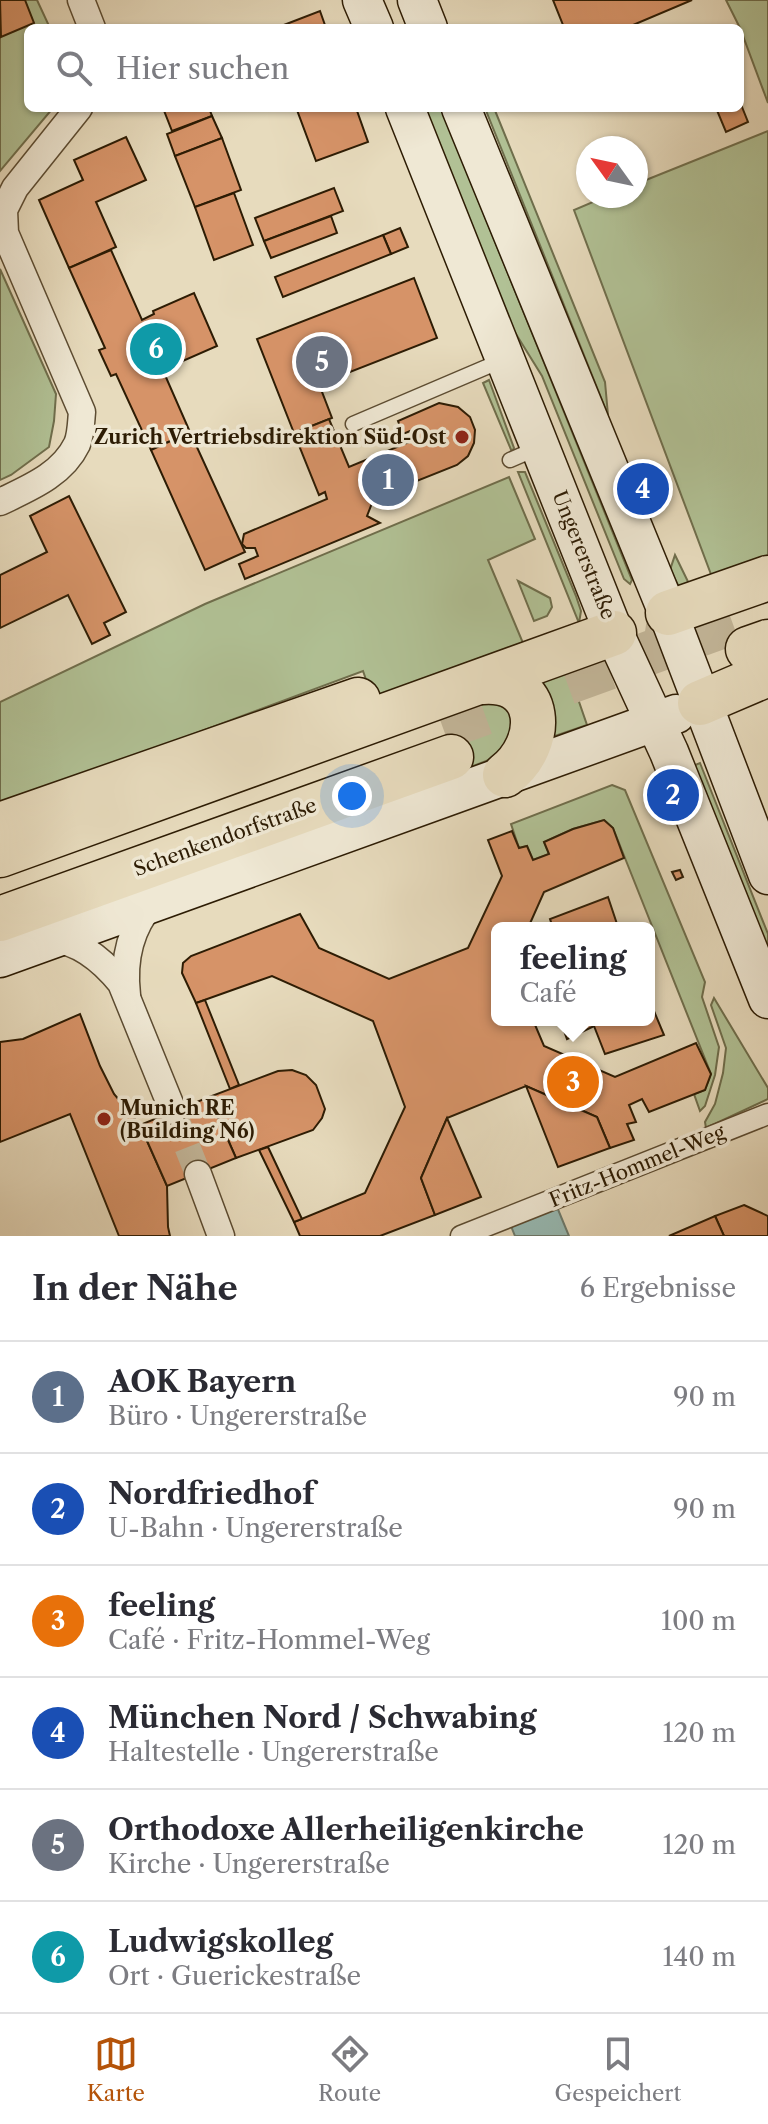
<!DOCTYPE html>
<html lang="de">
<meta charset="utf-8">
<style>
body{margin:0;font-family:"Libre Caslon Text",serif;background:#f2f2f3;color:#2b2b33}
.compass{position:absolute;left:576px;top:136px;width:72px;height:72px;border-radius:50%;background:#fff;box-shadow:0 2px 6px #0004;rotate:303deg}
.you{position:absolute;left:352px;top:796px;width:28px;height:28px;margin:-20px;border:6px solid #fff;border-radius:50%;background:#1a73e8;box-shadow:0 0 0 12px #1a73e833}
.badge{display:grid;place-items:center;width:52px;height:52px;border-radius:50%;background:#b45309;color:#fff;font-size:26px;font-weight:700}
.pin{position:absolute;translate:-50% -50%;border:4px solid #fff;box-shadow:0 2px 8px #0006}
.popup{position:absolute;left:491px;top:922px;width:164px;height:104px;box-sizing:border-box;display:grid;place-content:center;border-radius:12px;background:#fff;filter:drop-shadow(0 2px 6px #0005);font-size:26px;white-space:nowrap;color:#7c7c81}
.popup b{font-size:30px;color:#2b2b33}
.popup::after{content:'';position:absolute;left:50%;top:100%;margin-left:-16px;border:16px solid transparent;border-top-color:#fff}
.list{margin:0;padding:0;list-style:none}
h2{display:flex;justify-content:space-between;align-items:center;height:104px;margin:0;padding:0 32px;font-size:34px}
h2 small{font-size:26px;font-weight:400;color:#7c7c81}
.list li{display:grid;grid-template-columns:52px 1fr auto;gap:24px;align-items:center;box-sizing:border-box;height:112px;padding:0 32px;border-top:2px solid #e1e1e2}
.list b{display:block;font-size:30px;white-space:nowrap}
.list p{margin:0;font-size:26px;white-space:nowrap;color:#7c7c81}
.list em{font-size:26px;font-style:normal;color:#7c7c81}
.icon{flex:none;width:44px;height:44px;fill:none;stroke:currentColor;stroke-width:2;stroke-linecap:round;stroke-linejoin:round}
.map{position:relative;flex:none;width:768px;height:1236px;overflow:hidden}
.search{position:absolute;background:#fff;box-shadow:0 2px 6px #0004;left:24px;right:24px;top:24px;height:88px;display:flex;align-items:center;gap:20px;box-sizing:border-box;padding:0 28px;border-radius:12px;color:#7c7c81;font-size:30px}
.sheet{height:776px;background:#fff}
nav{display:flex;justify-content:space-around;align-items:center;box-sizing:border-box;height:112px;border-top:2px solid #e1e1e2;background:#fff;font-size:22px;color:#7c7c81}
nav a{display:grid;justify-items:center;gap:4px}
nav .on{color:#b45309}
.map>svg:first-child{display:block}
</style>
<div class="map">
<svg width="768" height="1236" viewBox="0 0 768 1236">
<rect width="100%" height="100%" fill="#e7dbbd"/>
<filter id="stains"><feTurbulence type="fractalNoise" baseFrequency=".0025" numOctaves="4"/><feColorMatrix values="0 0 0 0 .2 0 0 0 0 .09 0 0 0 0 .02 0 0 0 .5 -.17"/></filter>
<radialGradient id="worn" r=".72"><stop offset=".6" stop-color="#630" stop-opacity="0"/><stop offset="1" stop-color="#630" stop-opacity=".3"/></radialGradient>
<!-- green -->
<g fill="#b1c195" stroke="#6f6e4c" stroke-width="2">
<polygon points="0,0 37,0 50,28 28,28 28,108 53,108 0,171"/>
<polygon points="726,0 768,0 768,103 740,28"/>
<polygon points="423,108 441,108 632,580 630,584 624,579 542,376 511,326"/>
<polygon points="485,108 494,108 605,382 608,415"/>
<polygon points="768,131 768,555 712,577 574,210 607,196 636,196 636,184"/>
<polygon points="0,269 56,394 54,421 49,447 11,475 0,480"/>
<polygon points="489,380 514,448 512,452 483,383"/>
<polygon points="518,472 525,472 576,596 581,611 579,623"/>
<polygon points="509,477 535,539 488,560 523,643 376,708 363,671 0,806 0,702 205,604"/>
<polygon points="675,555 693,592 678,585 670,570"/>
<polygon points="518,581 550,598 552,607 547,616 534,621"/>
<polygon points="567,667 587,725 552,737 537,684"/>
<polygon points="485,697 517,714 504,754 463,770 441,713"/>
<polygon points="700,763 768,934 768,966 688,768"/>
<polygon points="612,785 625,790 705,982 702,997 719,1047 715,1075 705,1106 700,1111 694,1094 705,1090 711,1074 613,828 604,820 573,829 544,842 549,854 533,860 527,846 519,848 511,824"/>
<polygon points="714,998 768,1088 768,1099 706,1128 705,1122 715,1104 723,1073 726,1048 711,1005"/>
</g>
<!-- water -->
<polygon fill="#97bbb5" stroke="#6d7b6e" stroke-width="2" points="557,1207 569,1236 515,1236 511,1226"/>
<!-- building -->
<g fill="#d69368" stroke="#2d1c04" stroke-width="2">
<polygon points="0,0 25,0 34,23 1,37"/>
<polygon points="553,0 692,0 626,28 556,28 563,25"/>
<polygon points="320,11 326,28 276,28"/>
<polygon points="740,102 748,122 726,132 716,108 740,108"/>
<polygon points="163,108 209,108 212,116 172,131"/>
<polygon points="302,108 356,108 368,142 316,161 297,110"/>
<polygon points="212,116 222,138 175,156 167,134"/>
<polygon points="126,137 146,180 96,202 116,247 69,268 39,200 83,180 74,160"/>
<polygon points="222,138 241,190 195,207 175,156"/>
<polygon points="334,188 343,211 264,241 255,218"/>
<polygon points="234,193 253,245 214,260 195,207"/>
<polygon points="331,216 337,233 271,258 264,241"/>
<polygon points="400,228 408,247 391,254 383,235"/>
<polygon points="383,235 391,254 283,297 275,277"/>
<polygon points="111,250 142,320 154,314 153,311 194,293 217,346 176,364 174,360 161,366 190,432 151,450 116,374 111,376 99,350 105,348 69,268"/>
<polygon points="414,278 437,338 319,384 332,418 294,433 257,339"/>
<polygon points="439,403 458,407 470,417 475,430 474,443 468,456 457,465 374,498 367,516 380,523 245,579 239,564 258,556 255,548 246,548 242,544 244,534 327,499 325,492 319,495 294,433 329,419 349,467 414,440 410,431 403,434 398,421"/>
<polygon points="190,432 245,552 205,570 151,450"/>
<polygon points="69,496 126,612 104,623 110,635 92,644 68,595 0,628 0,575 47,552 30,516"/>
<polygon points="604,820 613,828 624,858 544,892 528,928 497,928 497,1020 533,1020 544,1046 615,1077 696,1043 711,1074 705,1090 649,1112 642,1099 629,1105 636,1122 627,1124 634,1140 610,1148 597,1117 526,1086 447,1118 421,1178 435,1215 380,1236 300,1236 294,1222 365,1193 405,1107 373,1021 272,976 196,1003 182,973 183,963 191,956 300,914 319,948 389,979 468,948 502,876 488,840 512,831 519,848 527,846 533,860 549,854 544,842 573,829"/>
<polygon points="680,870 683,877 676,880 672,872"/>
<polygon points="608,897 617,924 609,928 553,928 550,919"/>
<polygon points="205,1000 239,1085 230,1089 196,1003"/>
<polygon points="651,1004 664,1035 605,1054 594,1026 567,1039 560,1020 649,1020 649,1005"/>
<polygon points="80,1014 100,1066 114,1094 140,1125 167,1186 168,1227 170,1236 119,1236 70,1114 0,1142 0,1042 23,1039"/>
<polygon points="292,1070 306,1075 316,1085 325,1109 322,1118 313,1130 236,1158 209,1097 278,1071"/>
<polygon points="526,1086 597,1117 610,1148 558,1167"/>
<polygon points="209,1097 236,1158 167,1186 140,1125"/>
<polygon points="447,1118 481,1197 435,1215 421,1178"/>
<polygon points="268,1147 302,1219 294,1222 259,1150"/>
<polygon points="744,1205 768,1216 768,1236 724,1236 715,1216"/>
<polygon points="715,1216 724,1236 669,1236"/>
</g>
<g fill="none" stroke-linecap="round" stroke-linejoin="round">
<!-- minor-tunnel -->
<polyline stroke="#c2b598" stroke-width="26" stroke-dasharray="26 13" stroke-linecap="butt" points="173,1111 198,1174"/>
<!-- trunk-tunnel -->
<polyline stroke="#c2b598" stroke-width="44" stroke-dasharray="44 22" stroke-linecap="butt" points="443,728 740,620"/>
<!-- motorway-tunnel -->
<polyline stroke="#c2b598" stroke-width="44" stroke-dasharray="44 22" stroke-linecap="butt" points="579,652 635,640 670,645"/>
<!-- service casing -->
<g stroke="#5c4c32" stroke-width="17">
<g id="service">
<polyline points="353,424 503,360"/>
<polyline points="510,460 540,447"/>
</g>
</g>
<!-- pedestrian casing -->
<g stroke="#5c4c32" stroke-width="23">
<polyline id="pedestrian" points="461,1236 768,1114"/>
</g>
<!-- minor casing -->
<g stroke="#5c4c32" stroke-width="29">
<g id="minor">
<polyline points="81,0 92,28"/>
<path d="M0 502C29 488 62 475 77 444 81 435 81 422 82 412L5 233 4 210 15 188 79 108"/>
<path d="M51 939C80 941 103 961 121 983L173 1111"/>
<path d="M127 995C123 961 130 928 153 902"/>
<polyline points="198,1174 221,1236"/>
</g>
</g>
<!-- secondary casing -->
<g stroke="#2d1c04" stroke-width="41">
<g id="secondary">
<polyline points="362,0 374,28"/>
<polyline points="417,0 428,28"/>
<polyline points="405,108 614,633 669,752 768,999"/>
<polyline points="461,108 668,613 768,875"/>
<polyline points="0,958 676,714"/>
</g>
</g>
<!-- trunk casing -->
<g stroke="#2d1c04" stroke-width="47">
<g id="trunk">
<polyline points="668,613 768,578"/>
<polyline points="748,649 768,642"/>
<path d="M482 682C545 677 546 744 505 775"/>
<polyline points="700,703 768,674"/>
<polyline points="0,855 614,633"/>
<polyline points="0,919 451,757"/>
</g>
</g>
<!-- motorway casing -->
<g stroke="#2d1c04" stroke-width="47">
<polyline id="motorway" points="0,825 358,700"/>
</g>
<!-- service -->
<use href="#service" stroke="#efe8d4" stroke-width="14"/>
<!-- pedestrian -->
<use href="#pedestrian" stroke="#efe8d4" stroke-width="20"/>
<!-- minor -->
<use href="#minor" stroke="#efe8d4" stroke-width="26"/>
<!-- secondary -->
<use href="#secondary" stroke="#efe8d4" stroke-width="38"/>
<!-- trunk -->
<use href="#trunk" stroke="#e7dbbd" stroke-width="44"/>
<!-- motorway -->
<use href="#motorway" stroke="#e7dbbd" stroke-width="44"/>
</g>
<!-- markers -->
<g fill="#8f2418" stroke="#efe8d4" stroke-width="3">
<circle cx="462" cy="437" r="8"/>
<circle cx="104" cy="1119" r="8"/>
</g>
<g text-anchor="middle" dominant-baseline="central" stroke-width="7" stroke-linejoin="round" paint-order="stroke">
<!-- poi labels -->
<g font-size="20" font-weight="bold" fill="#2d1c04" stroke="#efe8d4" text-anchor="end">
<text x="446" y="437">Zurich Vertriebsdirektion Süd-Ost</text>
<text x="120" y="1108" text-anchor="start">Munich RE<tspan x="120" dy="23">(Building N6)</tspan></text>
</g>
<!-- street labels -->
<g font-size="20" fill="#2d1c04" stroke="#efe8d4">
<text transform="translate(584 555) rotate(68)">Ungererstraße</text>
<text transform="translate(225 837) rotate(-20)">Schenkendorfstraße</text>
<text transform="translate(637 1166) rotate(-22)">Fritz-Hommel-Weg</text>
</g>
</g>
<rect width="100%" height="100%" filter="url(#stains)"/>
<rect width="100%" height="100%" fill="url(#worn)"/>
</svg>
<svg class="compass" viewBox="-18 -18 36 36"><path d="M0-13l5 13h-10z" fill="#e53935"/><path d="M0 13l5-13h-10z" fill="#7c7c81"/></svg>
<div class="you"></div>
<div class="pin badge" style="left:388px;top:480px;background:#5c6f8a">1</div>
<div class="pin badge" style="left:673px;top:795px;background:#1a4fb4">2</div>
<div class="pin badge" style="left:573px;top:1082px;background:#e8710a">3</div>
<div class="popup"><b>feeling</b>Café</div>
<div class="pin badge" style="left:643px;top:489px;background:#1a4fb4">4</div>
<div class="pin badge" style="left:322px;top:362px;background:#6b7280">5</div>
<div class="pin badge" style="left:156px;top:349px;background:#0f9aa8">6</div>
<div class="search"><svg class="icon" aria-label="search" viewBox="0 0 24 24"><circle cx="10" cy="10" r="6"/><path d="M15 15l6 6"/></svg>Hier suchen</div>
</div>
<section class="sheet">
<h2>In der Nähe<small>6 Ergebnisse</small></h2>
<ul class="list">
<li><span class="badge" style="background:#5c6f8a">1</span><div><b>AOK Bayern</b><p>Büro · Ungererstraße</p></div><em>90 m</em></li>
<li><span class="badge" style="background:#1a4fb4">2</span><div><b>Nordfriedhof</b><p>U-Bahn · Ungererstraße</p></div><em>90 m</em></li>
<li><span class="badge" style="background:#e8710a">3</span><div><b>feeling</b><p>Café · Fritz-Hommel-Weg</p></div><em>100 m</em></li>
<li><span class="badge" style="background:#1a4fb4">4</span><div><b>München Nord / Schwabing</b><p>Haltestelle · Ungererstraße</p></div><em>120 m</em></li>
<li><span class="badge" style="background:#6b7280">5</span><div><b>Orthodoxe Allerheiligenkirche</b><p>Kirche · Ungererstraße</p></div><em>120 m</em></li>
<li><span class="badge" style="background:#0f9aa8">6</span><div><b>Ludwigskolleg</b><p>Ort · Guerickestraße</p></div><em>140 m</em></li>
</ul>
</section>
<nav>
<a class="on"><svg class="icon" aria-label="map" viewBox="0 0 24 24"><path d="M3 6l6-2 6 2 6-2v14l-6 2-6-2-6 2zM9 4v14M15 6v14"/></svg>Karte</a>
<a><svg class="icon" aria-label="directions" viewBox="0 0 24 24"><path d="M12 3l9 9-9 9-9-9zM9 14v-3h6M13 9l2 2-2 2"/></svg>Route</a>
<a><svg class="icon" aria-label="saved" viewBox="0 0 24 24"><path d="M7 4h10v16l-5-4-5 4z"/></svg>Gespeichert</a>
</nav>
